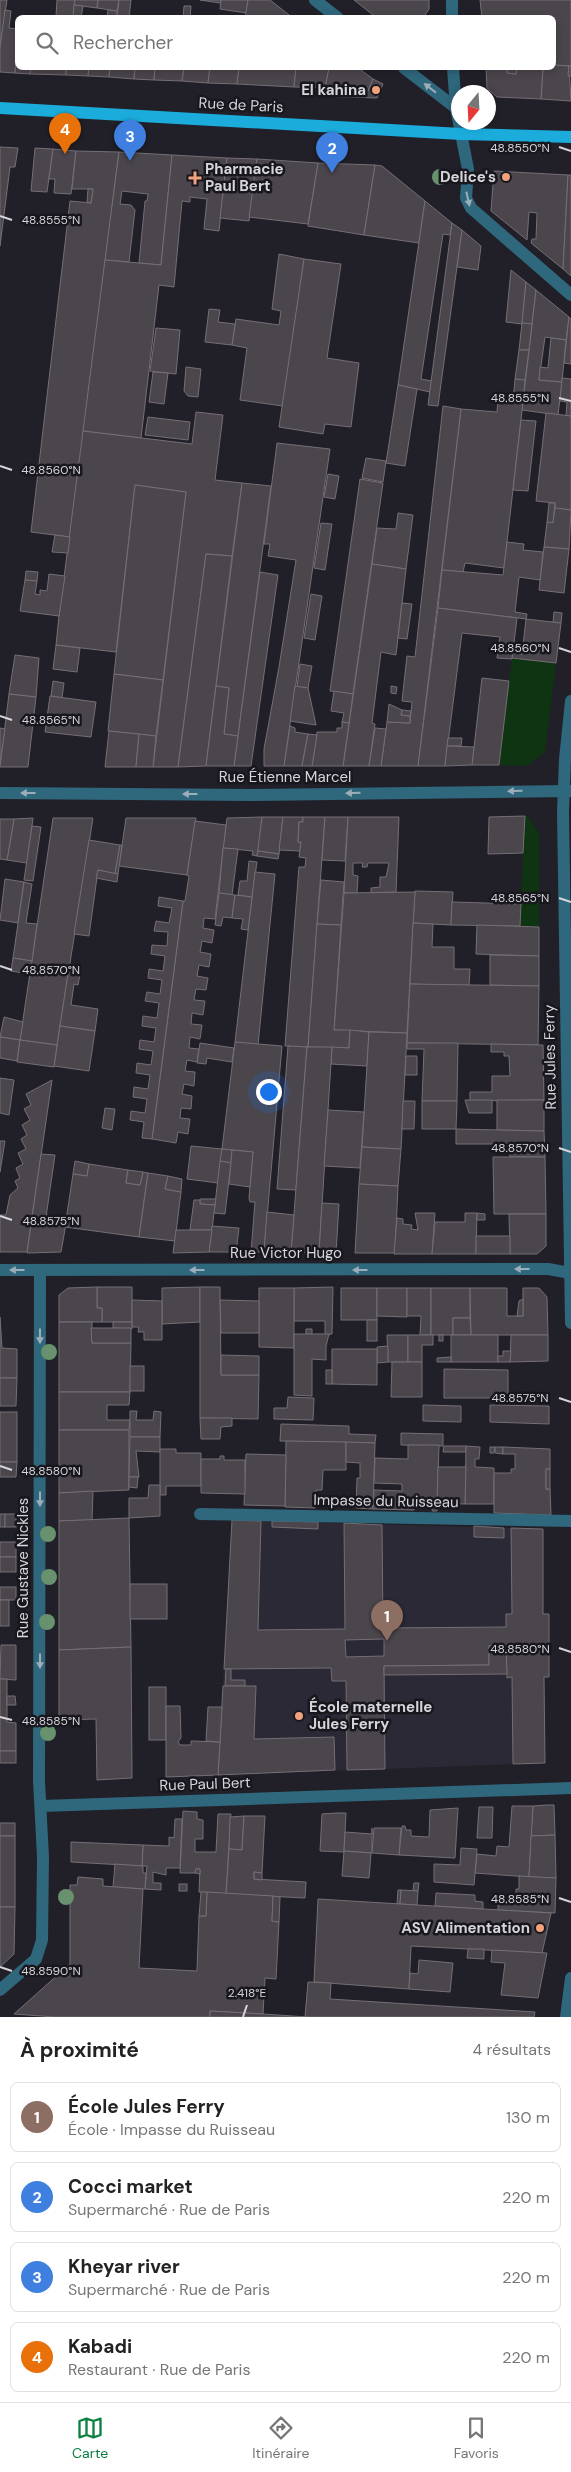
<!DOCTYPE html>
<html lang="fr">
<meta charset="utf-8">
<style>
body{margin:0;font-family:"DM Sans",sans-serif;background:#f6f6f6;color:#222}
.compass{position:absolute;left:451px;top:85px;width:45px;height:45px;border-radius:50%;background:#fff;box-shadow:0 2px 8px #0003;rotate:198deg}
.you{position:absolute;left:268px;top:1091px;width:18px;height:18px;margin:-12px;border:4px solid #fff;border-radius:50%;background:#1a73e8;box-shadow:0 0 0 8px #1a73e833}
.badge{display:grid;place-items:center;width:32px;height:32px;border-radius:50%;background:#0b8043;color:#fff;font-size:16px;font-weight:700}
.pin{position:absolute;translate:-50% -41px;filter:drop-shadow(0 1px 2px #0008)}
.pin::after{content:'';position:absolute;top:26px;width:18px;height:15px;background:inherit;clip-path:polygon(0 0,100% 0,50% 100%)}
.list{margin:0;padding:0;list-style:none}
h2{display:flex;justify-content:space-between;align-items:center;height:65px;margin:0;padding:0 20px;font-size:21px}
h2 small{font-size:16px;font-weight:400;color:#767676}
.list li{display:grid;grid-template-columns:32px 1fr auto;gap:15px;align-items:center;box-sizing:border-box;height:70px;margin:0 10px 10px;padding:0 10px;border:1px solid #e0e0e0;border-radius:8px}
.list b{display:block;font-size:19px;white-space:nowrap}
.list p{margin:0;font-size:16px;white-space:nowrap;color:#767676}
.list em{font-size:16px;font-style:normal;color:#767676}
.icon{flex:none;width:28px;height:28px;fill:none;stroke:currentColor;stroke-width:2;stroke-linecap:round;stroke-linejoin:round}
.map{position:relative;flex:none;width:571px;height:2017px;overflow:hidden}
.search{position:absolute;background:#fff;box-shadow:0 2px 8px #0003;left:15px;right:15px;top:15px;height:55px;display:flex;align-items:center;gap:12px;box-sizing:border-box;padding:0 18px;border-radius:8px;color:#767676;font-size:19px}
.sheet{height:385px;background:#fff}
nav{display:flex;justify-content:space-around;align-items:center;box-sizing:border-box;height:70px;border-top:1px solid #e0e0e0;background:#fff;font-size:14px;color:#767676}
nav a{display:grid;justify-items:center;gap:2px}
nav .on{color:#0b8043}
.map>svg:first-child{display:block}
</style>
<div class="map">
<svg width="571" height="2017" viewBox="0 0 571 2017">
<rect width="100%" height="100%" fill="#212028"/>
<!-- built -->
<polygon fill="#2a2935" points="232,1520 543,1529 543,1613 549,1614 549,1677 544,1678 545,1763 218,1775"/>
<!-- green -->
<g fill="#0f3412">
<polygon points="512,658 556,663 545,752 527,766 499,765"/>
<polygon points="525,816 528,816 539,834 539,927 520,926"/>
</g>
<!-- building -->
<g fill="#4b454c" stroke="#756e76" fill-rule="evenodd">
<polygon points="0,0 7,0 0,48"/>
<polygon points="57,0 75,0 73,18 56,16"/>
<polygon points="75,0 98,0 97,8 74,5"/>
<polygon points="98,0 119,0 117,11 97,8"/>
<polygon points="119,0 131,0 129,18 117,18"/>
<polygon points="200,0 221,0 220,3"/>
<polygon points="221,0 248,0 246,13 220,9"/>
<polygon points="248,0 270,0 293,18 245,18"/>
<polygon points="354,0 429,0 429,9 423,18 377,18"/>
<polygon points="480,0 571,0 571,66 554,65 554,18 482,18"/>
<polygon points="74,5 83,6 81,18 73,18"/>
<polygon points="184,6 191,6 190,18 183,18"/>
<polygon points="5,10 11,11 9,28 18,29 15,73 0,72 0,48"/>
<polygon points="108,10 117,11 117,18 107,18"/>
<polygon points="18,50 18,68 31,68 30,74 15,73"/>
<polygon points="554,65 569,66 571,101 541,99 543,68 554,68"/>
<polygon points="569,66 571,66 571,76 568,76"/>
<polygon points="31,68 66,68 66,75 30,74"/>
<polygon points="66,68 89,68 88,76 66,75"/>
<polygon points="89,68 110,68 109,77 88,76"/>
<polygon points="110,68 135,68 134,79 109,77"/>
<polygon points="135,68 155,68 154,80 134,79"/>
<polygon points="155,68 184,68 182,81 154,80"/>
<polygon points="184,68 210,68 208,83 182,81"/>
<polygon points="210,68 239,68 237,84 208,83"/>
<polygon points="239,68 296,68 294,87 237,84"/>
<polygon points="296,68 329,68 325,88 294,87"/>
<polygon points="329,68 358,68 373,79 368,91 325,88"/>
<polygon points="486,68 507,68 507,73 516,74 517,68 543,68 541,99 497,97 487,88"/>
<polygon points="507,68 517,68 516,74 507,73"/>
<polygon points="373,79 383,84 377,98 352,97 353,93 344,93 344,97 325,96 325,88 368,91"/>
<polygon points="344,93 353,93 352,97 344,97"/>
<polygon points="0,147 18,148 15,167 10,167 0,246"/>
<polygon points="35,148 53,149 47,192 31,191"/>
<polygon points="53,149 76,151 71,194 54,193 55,179 49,179"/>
<polygon points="76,151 119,152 70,537 31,532 70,201 91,203 93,189 72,189"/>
<polygon points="119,152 172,155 161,265 139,263 145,201 147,201 148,194 122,191 120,204 131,205 135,210 129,262 105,260"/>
<polygon points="172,155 227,158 219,231 204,229 207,199 190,197 190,202 182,201 174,287 159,285 141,438 83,431 105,260 161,265"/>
<polygon points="227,158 257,159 249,221 220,218"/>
<polygon points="257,159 318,163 308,224 249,217"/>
<polygon points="318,163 375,165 364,235 308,226"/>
<polygon points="375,165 382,166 425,201 419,243 364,235"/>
<polygon points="494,171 568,175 563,269 531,243 532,239 536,239 537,213 529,212 527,240 491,211"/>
<polygon points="568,175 571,175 571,276 563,269"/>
<polygon points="88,189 93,189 91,203 87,202"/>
<polygon points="425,201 452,223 450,235 443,234 421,379 432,381 430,392 398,385"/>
<polygon points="452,223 462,230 438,406 428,405"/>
<polygon points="462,230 481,246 478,270 457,267"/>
<polygon points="279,254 304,259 283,406 240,400 247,348 232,345 236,319 279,325 281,311 272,309"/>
<polygon points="304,259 341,264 327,358 359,363 351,427 325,424 323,434 279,427"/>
<polygon points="511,270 526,282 522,324 506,322"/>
<polygon points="526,282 536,290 532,324 522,323"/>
<polygon points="536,290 569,317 566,340 545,337 539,380 562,382 558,415 522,410"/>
<polygon points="209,309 220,310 218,322 235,324 232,345 205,342"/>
<polygon points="569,317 571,319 571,364 564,363"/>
<polygon points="522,323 532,324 529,350 519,350"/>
<polygon points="156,328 180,330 176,374 150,371"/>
<polygon points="551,338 566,340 562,382 539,380 540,367 548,368"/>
<polygon points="519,350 529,350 525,380 515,379"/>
<polygon points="186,367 201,369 198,397 188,396 184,391"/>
<polygon points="153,372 168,373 164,404 149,402"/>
<polygon points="562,378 571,379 571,416 566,416 567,402 560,401"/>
<polygon points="515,379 525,380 523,402 513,401"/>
<polygon points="398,385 417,389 405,466 386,463"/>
<polygon points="498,399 523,402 504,568 465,563 463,572 442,570 461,409 497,412"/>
<polygon points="443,406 461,409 418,766 381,766 387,722 410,723 412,702 402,701 407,656 415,657"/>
<polygon points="196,412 223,415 215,480 242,483 232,556 206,554 178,767 153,767 186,492 135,485 116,652 56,645 59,616 83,431 192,444"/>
<polygon points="546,413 571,416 571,510 555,508 555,503 536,501"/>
<polygon points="148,417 190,422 188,440 145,435"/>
<polygon points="521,420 536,421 528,491 513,490"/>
<polygon points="277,443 330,449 284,766 264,766 264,749 279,667 296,560 268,556 270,544 264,544"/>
<polygon points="366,458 386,461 383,482 362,478"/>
<polygon points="328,474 339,476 335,499 324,497"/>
<polygon points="360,479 383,483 353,694 330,691"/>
<polygon points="242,483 271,486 238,736 224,734 229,688 216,686"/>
<polygon points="135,485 186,492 163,680 114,674"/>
<polygon points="549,503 555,503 553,523 547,522"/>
<polygon points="555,508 571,510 569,549 544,547 547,522 553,523"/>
<polygon points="398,513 413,515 406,569 372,564 377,528 396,529"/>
<polygon points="321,523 332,524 325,570 314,568"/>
<polygon points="55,535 70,537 68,553 52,552"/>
<polygon points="507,542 524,544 523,550 543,552 540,580 519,577 515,612 527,614 526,619 438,608 442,570 503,575"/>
<polygon points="544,547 569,549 564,593 539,590"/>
<polygon points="206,554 232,556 206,766 178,767"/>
<polygon points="372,564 406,569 396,655 381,652 372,723 375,724 369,766 343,766"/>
<polygon points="26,571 38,572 37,581 25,580"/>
<polygon points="260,572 278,575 251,766 234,766"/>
<polygon points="49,574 65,576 59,616 20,611 25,580 37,581 35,594 40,595 40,590 47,591"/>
<polygon points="311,594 322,596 315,640 304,638"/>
<polygon points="402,603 412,604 407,639 398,638"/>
<polygon points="438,608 517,618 512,659 497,658 500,637 462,633 445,766 418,766"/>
<polygon points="554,612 562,613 561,623 553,622"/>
<polygon points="526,619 561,623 556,663 512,658 513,653 522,654"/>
<polygon points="56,645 80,648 77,672 53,669"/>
<polygon points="15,655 39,658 36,697 9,694"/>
<polygon points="300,664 312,666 308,688 297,687"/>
<polygon points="114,674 163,680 156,736 108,731"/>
<polygon points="482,678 509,681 499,765 472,765"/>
<polygon points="53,681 64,683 62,698 51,696"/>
<polygon points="216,686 229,688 224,734 238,736 234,766 206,766"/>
<polygon points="295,686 308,688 316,725 290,721"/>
<polygon points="391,686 397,687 396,694 391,693"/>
<polygon points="334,691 353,694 349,723 342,722 344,713 331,711"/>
<polygon points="9,694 36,697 28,767 0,767"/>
<polygon points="50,696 96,702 91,737 45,732"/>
<polygon points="389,704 402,710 401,715 410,716 410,723 387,722"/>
<polygon points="402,710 411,711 410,716 401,715"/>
<polygon points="342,722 349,723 343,766 312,766 317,732 337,732 337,728 342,728"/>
<polygon points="290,726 295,728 295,732 308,734 302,766 284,766"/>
<polygon points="0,728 5,729 0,763"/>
<polygon points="375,728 386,729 381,766 369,766"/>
<polygon points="109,731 139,734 136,767 105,767"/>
<polygon points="139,734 156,736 153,767 136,767"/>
<polygon points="308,734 317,735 312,766 302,766"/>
<polygon points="448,738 462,738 461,746 447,746"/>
<polygon points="447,746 474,747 472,765 445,766"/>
<polygon points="525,816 523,853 488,854 489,817"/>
<polygon points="262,817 283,817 279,854 257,851"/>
<polygon points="262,817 257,856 252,855 253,851 223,848 227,818"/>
<polygon points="283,817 303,817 303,822 299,822 298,842 301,842 300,851 279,850"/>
<polygon points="303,817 325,817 308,1047 285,1046 299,867 305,867 306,858 299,857 301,842 298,842 299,822 303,822"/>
<polygon points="325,817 348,817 345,861 322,860"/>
<polygon points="348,817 399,817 396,892 371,893 371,888 380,887 380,877 386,877 389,863 368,863 367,867 362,867 363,863 353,863 353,875 358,876 357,893 344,893"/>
<polygon points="33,818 27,863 7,860 14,819"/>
<polygon points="53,818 93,818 57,1045 20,1040"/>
<polygon points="126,818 196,818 187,875 119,866"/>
<polygon points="0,819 14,819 7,860 0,859"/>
<polygon points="195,821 226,825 215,919 204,918 203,928 214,930 212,943 202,941 200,952 211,954 209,967 199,965 197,976 208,978 206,990 196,989 194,1000 205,1001 203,1015 192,1013 191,1024 202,1025 200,1039 190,1037 189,1048 199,1049 197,1062 187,1060 185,1071 195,1072 194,1086 184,1084 182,1094 192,1096 191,1109 181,1108 180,1118 190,1119 188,1134 178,1132 176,1143 152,1139 183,901 185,901 189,876 187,875"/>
<polygon points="32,826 41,827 33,881 24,880"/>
<polygon points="89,840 120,845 115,874 98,870 89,936 74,934"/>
<polygon points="120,845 122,845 118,874 115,874"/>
<polygon points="223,848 238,849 232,895 219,893"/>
<polygon points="258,851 279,854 278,859 257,856"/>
<polygon points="249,861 257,862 252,897 238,895 240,881 247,881"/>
<polygon points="98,870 118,874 117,882 96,878"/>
<polygon points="255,872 275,874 258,1045 235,1042"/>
<polygon points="5,879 24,882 18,923 0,920"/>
<polygon points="321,880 344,882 341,925 317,924"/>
<polygon points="24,882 32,884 26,923 37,924 32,961 13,958"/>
<polygon points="415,891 453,892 451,925 413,923"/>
<polygon points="415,892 407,1033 334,1030 344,893"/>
<polygon points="219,893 235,895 232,918 223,917 221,926 215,925"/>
<polygon points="235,895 252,897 248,930 241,929 243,919 232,918"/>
<polygon points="159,897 183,901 152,1139 142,1138 144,1122 130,1120 131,1111 145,1113 147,1099 133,1097 134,1087 148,1089 150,1075 136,1073 137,1063 151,1065 153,1051 139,1049 140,1040 154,1042 156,1028 142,1026 143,1016 157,1018 159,1003 145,1001 147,992 160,994 162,980 148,978 149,969 163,971 165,956 151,954 152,945 167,946 168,932 154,931 156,921 169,923 172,908 158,906"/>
<polygon points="452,902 521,904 520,926 451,925"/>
<polygon points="413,923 433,924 432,947 454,947 454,969 470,969 469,986 410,984"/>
<polygon points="317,924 341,925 334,1030 350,1030 349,1048 308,1047"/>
<polygon points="477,925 539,927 539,956 476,954"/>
<polygon points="490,955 539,956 539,986 490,985"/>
<polygon points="13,958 32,961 30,974 11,971"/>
<polygon points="69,967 81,968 78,985 74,984 71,1005 98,1009 95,1031 60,1026"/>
<polygon points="410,984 539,986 538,1045 407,1043"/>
<polygon points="4,1017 23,1022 20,1040 0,1037"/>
<polygon points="60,1026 95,1031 89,1071 54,1066"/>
<polygon points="350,1030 369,1032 367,1066 331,1064 332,1047 349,1048"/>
<polygon points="369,1032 407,1033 401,1149 362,1147"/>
<polygon points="0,1037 20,1040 17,1061 0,1058"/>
<polygon points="20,1040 57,1045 54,1067 17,1062"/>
<polygon points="235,1042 282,1046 264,1252 251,1252 255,1202 250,1202 249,1198 253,1152 222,1149"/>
<polygon points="200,1043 234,1048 232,1062 207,1058 206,1064 197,1063"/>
<polygon points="407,1043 458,1043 457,1101 422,1101 424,1049 407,1049"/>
<polygon points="491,1044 543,1045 544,1100 470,1101 470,1092 492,1092 492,1076 510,1076 509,1056 504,1056 504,1052 491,1052"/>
<polygon points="288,1046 307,1047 296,1190 277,1189"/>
<polygon points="307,1047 332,1047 319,1253 291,1252"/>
<polygon points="406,1056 417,1056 417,1075 405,1075"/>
<polygon points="0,1078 14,1080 9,1115 0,1113"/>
<polygon points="52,1080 27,1252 0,1252 0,1215 6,1215 10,1195 18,1188 15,1181 20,1178 16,1168 23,1164 18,1153 26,1149 21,1139 27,1135 22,1125 30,1120 24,1109 31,1105 26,1094"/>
<polygon points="465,1100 492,1100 492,1113 469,1113"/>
<polygon points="497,1100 544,1100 544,1131 497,1130"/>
<polygon points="403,1101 415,1101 414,1129 402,1129"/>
<polygon points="422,1101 457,1101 456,1129 422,1129"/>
<polygon points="105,1108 115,1109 112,1130 102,1128"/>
<polygon points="328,1110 364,1112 360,1168 324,1166"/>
<polygon points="456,1129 544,1131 545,1157 510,1157 510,1144 456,1144"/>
<polygon points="0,1141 5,1141 0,1172"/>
<polygon points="191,1146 222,1149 218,1183 187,1179"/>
<polygon points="362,1147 401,1149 398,1186 359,1184"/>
<polygon points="222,1149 232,1150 231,1163 220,1161"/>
<polygon points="232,1150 253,1152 250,1187 229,1184"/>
<polygon points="41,1154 55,1155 45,1224 52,1225 53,1216 67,1218 61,1252 27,1253"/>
<polygon points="493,1157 545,1157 546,1214 494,1214"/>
<polygon points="75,1161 89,1164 87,1176 73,1174"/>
<polygon points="220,1161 231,1163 225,1214 214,1213"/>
<polygon points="89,1164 128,1170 126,1183 140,1185 143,1172 148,1173 139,1237 65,1227 73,1174 87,1176"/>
<polygon points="128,1170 143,1172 140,1185 126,1183"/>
<polygon points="148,1173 168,1176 165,1189 181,1192 175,1241 139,1237"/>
<polygon points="168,1176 182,1179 181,1192 165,1189"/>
<polygon points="359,1184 398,1186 395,1253 355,1253"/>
<polygon points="200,1199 216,1199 215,1205 200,1204"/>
<polygon points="194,1200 200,1200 200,1204 215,1205 212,1230 190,1230"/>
<polygon points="322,1203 339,1204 336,1253 319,1253"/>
<polygon points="267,1212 294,1215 291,1252 264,1252"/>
<polygon points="415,1213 435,1213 432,1254 394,1254 397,1218 403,1219 403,1224 412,1225 411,1229 418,1230"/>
<polygon points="465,1213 477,1213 476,1254 432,1254 435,1222 465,1222"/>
<polygon points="477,1213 485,1214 485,1220 477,1220"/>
<polygon points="509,1214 546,1214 546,1246 537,1254 510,1254"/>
<polygon points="47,1215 53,1216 52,1225 45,1224"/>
<polygon points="212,1226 239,1228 236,1252 209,1252"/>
<polygon points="176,1230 212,1230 209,1252 173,1253"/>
<rect x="476" y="1236" width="34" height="18"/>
<polygon points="97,1287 132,1287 132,1322 102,1322 102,1308 97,1308"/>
<polygon points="97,1287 97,1308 102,1308 102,1322 59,1322 59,1295 68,1288"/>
<polygon points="200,1287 200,1322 162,1324 162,1288"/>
<polygon points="200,1287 220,1287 221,1375 259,1375 258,1419 200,1418"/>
<polygon points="333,1287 332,1334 325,1335 325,1321 294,1321 294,1288"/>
<polygon points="259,1288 294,1288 294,1348 259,1347"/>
<rect x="341" y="1288" width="36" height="32"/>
<polygon points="377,1288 407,1288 407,1317 377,1316"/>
<polygon points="407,1288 431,1288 431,1335 420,1335 421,1316 407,1316"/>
<polygon points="431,1288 470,1288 470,1318 453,1318 453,1335 431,1335"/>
<polygon points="470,1288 507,1288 507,1316 523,1316 523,1288 539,1288 547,1297 548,1335 471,1335"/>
<polygon points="523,1299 523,1316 517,1316 519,1301"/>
<polygon points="132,1300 162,1301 162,1340 144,1340 144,1332 138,1332 139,1327 132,1327"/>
<polygon points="220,1300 259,1301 259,1333 221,1333"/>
<polygon points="0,1317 2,1348 17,1349 17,1378 0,1378"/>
<polygon points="453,1318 470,1318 471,1335 453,1335"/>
<rect x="367" y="1320" width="10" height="21"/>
<polygon points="59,1322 92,1322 92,1343 131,1343 130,1392 59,1392"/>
<polygon points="113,1322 132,1322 132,1329 113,1328"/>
<polygon points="91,1328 131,1328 131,1343 92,1343"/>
<polygon points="306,1329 312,1329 312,1335 306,1334"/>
<polygon points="294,1334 329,1334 326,1346 326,1360 312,1359 312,1396 294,1395"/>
<polygon points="387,1335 408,1335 408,1362 388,1362"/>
<polygon points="408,1335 433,1335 433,1345 422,1345 422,1362 408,1362"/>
<rect x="439" y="1335" width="4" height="6"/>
<rect x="451" y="1335" width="47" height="27"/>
<polygon points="511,1335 548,1335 548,1361 510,1362"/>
<polygon points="388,1346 388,1362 377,1363 377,1347"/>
<polygon points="332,1349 377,1349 377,1385 332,1384"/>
<polygon points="503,1351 511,1351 510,1362 498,1362 498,1356 503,1356"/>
<polygon points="221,1355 259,1356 259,1375 221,1375"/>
<polygon points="451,1357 451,1362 437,1362 437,1358"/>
<polygon points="392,1362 422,1362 422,1397 391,1397"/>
<rect x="130" y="1366" width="14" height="25"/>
<polygon points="444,1369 508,1370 508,1398 444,1398"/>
<rect x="326" y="1370" width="6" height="14"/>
<polygon points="0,1378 17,1378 16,1406 0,1406"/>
<polygon points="59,1392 130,1392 129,1405 107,1405 107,1420 130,1420 129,1430 59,1430"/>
<polygon points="288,1397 314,1398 313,1420 274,1419 274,1408 287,1408"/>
<polygon points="423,1405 461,1406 461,1422 423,1421"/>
<polygon points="490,1405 549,1406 549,1424 490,1422"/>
<polygon points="130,1411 137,1411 136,1420 153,1420 154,1411 161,1412 160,1437 130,1437"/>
<rect x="0" y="1412" width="17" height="50"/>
<polygon points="200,1418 232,1418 232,1426 221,1427 220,1439 201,1439"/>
<polygon points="281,1424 349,1426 349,1434 376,1435 375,1443 280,1441"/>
<polygon points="59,1430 129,1430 129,1490 59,1493"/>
<polygon points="401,1433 443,1434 443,1446 401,1445"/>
<polygon points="130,1437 160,1437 160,1452 136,1451 139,1477 129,1477"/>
<polygon points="286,1441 346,1442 346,1470 323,1470 322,1490 316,1490 315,1508 285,1507"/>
<polygon points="346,1442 375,1443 373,1509 356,1508 357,1478 360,1478 360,1463 346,1462"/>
<polygon points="408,1445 439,1445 437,1511 432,1511 433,1502 414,1502 414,1510 373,1509 374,1490 402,1491 402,1484 374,1483 375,1458 408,1459"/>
<polygon points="444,1446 466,1446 466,1452 443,1452"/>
<polygon points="466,1446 480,1447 479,1459 475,1459 475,1467 494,1468 494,1504 465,1504"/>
<polygon points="490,1447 495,1447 494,1453 490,1453"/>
<polygon points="495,1447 503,1447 503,1454 495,1453"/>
<polygon points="503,1447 550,1449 550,1469 546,1469 546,1489 550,1489 551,1515 494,1513 494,1473 511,1473 511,1469 515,1469 515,1454 503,1454"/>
<polygon points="160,1449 176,1449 176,1453 201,1453 201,1486 166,1486 166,1495 160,1495"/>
<polygon points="246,1454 286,1455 285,1506 244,1505"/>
<polygon points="220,1456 224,1456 224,1460 245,1460 245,1494 201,1493 201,1459 220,1459"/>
<polygon points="0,1462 17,1462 16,1477 0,1477"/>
<polygon points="438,1467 466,1467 465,1504 437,1503"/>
<rect x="546" y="1469" width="4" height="20"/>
<polygon points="129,1477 138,1477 137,1488 129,1487"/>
<polygon points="149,1485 160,1485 160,1516 129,1518 129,1498 148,1498"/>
<polygon points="93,1491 92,1520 59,1521 59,1493"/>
<rect x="0" y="1514" width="5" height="13"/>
<rect x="5" y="1514" width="11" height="13"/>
<polygon points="129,1518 131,1647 59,1650 59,1521"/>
<path d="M232 1520 261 1521 258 1630 345 1629 344 1523 382 1525 383 1628 506 1627V1614H512L511 1528 543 1529V1614H549V1677H544L545 1763 513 1764 512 1677 507 1678 506 1645 489 1646V1665L384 1666 385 1769 347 1770 346 1681H332L331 1668 224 1669ZM384 1639V1656L346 1657 345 1640Z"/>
<polygon points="272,1521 318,1522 318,1529 272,1527"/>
<polygon points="474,1526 504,1528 504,1538 474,1537"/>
<rect x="0" y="1542" width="16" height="15"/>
<rect x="0" y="1557" width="16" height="15"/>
<rect x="130" y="1584" width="37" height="35"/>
<rect x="0" y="1587" width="16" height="13"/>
<rect x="0" y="1600" width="9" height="26"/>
<polygon points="1,1645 16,1645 16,1680 0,1679"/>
<polygon points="506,1645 507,1674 384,1675 384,1666 489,1665 489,1646"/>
<polygon points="131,1647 132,1778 97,1780 96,1719 59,1720 59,1650"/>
<polygon points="226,1669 231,1669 231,1680 245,1680 245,1686 225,1686"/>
<polygon points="0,1679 7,1679 7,1722 16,1723 16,1751 0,1751"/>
<polygon points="223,1686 256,1686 254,1739 334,1737 335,1770 218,1775"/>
<rect x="149" y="1687" width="17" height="53"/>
<polygon points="7,1696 15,1696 16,1705 7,1705"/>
<polygon points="166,1706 180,1706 181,1738 178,1742 180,1745 191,1745 191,1741 220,1742 218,1775 166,1777"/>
<polygon points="208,1707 222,1707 220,1742 206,1741"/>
<rect x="0" y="1751" width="16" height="12"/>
<polygon points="547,1805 554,1805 555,1835 531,1836 533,1806"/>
<polygon points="512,1806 533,1806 529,1877 475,1873 477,1854 496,1856 497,1846 509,1847"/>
<polygon points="479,1807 493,1807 492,1838 477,1838"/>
<polygon points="458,1808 455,1858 399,1855 402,1826 405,1826 406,1830 411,1830 411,1836 429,1837 430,1810"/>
<polygon points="183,1811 197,1812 197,1819 203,1820 203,1839 195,1839 195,1852 216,1852 218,1814 231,1814 226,1894 199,1892 200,1869 196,1869 195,1873 180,1873"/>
<polygon points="336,1813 346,1813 344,1852 320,1851 322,1814"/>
<polygon points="244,1816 242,1850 229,1849 230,1817"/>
<polygon points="244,1816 265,1816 262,1873 254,1872 254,1879 306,1882 305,1898 226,1894 229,1849 242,1850"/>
<polygon points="175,1819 182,1819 180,1868 166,1868 166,1875 153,1872 153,1883 161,1883 161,1890 145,1889 147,1866 142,1866 143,1845 169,1846 169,1837 174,1838"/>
<rect x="0" y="1823" width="15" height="13"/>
<polygon points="372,1828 372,1853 344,1851 345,1832 372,1834"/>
<polygon points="374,1828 401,1828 399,1855 372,1853"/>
<polygon points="555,1835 556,1878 529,1877 531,1836"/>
<rect x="0" y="1836" width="15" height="71"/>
<polygon points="71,1842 143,1845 142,1866 71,1862"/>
<polygon points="461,1848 477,1849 474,1885 434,1882 434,1864 460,1865"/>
<polygon points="344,1851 371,1853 369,1878 342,1876"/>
<polygon points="115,1864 143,1866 143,1873 146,1873 145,1889 113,1887"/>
<polygon points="196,1869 200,1869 200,1874 195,1873"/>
<polygon points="254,1872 262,1873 262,1880 254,1879"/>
<polygon points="519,1876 556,1878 555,1913 498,1910 498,1900 519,1901 516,1898 516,1889 519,1889"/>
<polygon points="78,1877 103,1879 103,1886 143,1889 139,1968 197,1971 199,1916 206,1916 207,1892 273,1896 272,1921 279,1922 276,1979 265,1978 263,2014 210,2011 210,2017 55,2017 14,2014 70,1964 70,1885 77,1885"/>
<polygon points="414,1883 419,1883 418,1891 413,1890"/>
<rect x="179" y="1884" width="8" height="7"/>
<polygon points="398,1890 401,1890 400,1904 397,1904"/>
<polygon points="401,1890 418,1891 417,1905 400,1904"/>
<polygon points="201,1892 207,1892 206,1916 199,1916"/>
<polygon points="436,1893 475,1895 475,1901 483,1902 483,1909 435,1906"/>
<polygon points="273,1896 280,1897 279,1922 272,1921"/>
<polygon points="318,1899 483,1909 551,1913 542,1953 411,1946 409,1989 314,1982"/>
<polygon points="0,1907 15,1907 14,1954 0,1967"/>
<polygon points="468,1949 484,1949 484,1959 467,1958"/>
<polygon points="492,1950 547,1953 538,1998 501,1995 505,1963 491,1962"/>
<polygon points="419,1960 453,1963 450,1992 409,1989 410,1973 418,1974"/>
<polygon points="308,1982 331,1983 330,1999 535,2012 534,2017 305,2017"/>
<polygon points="210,2011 263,2014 307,2017 210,2017"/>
</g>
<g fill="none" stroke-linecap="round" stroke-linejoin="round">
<!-- minor -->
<g stroke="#2f677d" stroke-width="12">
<polyline points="315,0 338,18"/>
<polyline points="452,0 452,18"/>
<polyline points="404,68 456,108"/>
<polyline points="453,68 456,108 468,169 466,198 471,208 571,295"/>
<polyline points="571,701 565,759 563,812 571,1323"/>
<polyline points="0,793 252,795 571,791"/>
<polyline points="0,1270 548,1269 571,1273"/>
<polyline points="200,1514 571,1521"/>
<polyline points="41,1806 571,1788"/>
<polyline points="0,1990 36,1959 42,1940 43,1857 39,1781 40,1270"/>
<polyline points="566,2017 571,1978"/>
</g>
<!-- major -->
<polyline stroke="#1bacdb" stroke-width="12" points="0,108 461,134 571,137"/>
</g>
<!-- trees -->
<g fill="#68916d">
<circle cx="440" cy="177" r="8"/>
<circle cx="49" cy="1352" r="8"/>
<circle cx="48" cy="1534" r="8"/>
<circle cx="49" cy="1577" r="8"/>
<circle cx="47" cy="1622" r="8"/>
<circle cx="48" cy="1733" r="8"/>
<circle cx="66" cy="1897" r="8"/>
</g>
<!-- one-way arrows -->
<defs><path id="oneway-solid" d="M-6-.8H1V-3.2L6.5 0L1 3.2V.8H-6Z" transform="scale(1.25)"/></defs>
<g fill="#9caeb9">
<use href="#oneway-solid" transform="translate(430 88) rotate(-142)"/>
<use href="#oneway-solid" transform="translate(468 199) rotate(77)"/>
<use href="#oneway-solid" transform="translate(515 791) rotate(179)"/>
<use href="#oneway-solid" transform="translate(28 793) rotate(-180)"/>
<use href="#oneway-solid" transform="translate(353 793) rotate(179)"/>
<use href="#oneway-solid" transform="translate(190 794) rotate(-180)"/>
<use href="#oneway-solid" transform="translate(522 1269) rotate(180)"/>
<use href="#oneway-solid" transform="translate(17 1270) rotate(-180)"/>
<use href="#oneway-solid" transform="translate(197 1270) rotate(180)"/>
<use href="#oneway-solid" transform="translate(360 1270) rotate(180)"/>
<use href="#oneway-solid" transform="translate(40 1336) rotate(90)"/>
<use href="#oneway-solid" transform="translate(40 1499) rotate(90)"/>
<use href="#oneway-solid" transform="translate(40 1661) rotate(90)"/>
</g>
<!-- ticks -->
<path fill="none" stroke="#d6d5da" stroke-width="2" d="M559 147 571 151M0 216 12 220M559 398 571 401M0 466 12 470M559 648 571 652M0 716 12 720M559 898 571 902M0 966 12 970M559 1148 571 1152M0 1216 12 1220M559 1398 571 1402M0 1466 12 1470M559 1648 571 1652M0 1717 12 1720M559 1898 571 1902M0 1967 12 1971M243 2017 247 2005"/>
<!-- markers -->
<g fill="#f1a17c" stroke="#18171e" stroke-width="2">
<circle cx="376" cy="90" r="5"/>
<circle cx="506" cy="177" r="5"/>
<path d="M192.5 170.5h5v5h5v5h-5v5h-5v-5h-5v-5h5z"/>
<circle cx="299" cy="1716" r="5"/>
<circle cx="540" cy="1928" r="5"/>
</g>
<g text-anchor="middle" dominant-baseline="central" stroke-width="5" stroke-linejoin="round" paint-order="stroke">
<!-- poi labels -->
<g font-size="15" font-weight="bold" fill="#d6d5da" stroke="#18171e" text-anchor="end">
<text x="366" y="90">El kahina</text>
<text x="205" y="169" text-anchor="start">Pharmacie<tspan x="205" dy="17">Paul Bert</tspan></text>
<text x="496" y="177">Delice's</text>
<text x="309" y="1707" text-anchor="start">École maternelle<tspan x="309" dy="17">Jules Ferry</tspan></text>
<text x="530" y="1928">ASV Alimentation</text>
</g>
<!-- street labels -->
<g font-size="15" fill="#d6d5da" stroke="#18171e">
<text transform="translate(241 105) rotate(3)">Rue de Paris</text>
<text x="285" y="777">Rue Étienne Marcel</text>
<text transform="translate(550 1057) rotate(-91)">Rue Jules Ferry</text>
<text x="286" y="1253">Rue Victor Hugo</text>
<text transform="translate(386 1501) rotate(1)">Impasse du Ruisseau</text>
<text transform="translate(23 1568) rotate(-90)">Rue Gustave Nickles</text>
<text transform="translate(205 1784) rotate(-2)">Rue Paul Bert</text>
</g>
</g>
<g font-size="12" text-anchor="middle" fill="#d6d5da" stroke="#18171e" stroke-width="5" stroke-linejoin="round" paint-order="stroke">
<text x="520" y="152">48.8550°N</text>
<text x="51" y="224">48.8555°N</text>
<text x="520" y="402">48.8555°N</text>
<text x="51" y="474">48.8560°N</text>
<text x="520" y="652">48.8560°N</text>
<text x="51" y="724">48.8565°N</text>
<text x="520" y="902">48.8565°N</text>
<text x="51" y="974">48.8570°N</text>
<text x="520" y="1152">48.8570°N</text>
<text x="51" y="1225">48.8575°N</text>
<text x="520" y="1402">48.8575°N</text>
<text x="51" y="1475">48.8580°N</text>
<text x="520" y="1653">48.8580°N</text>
<text x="51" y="1725">48.8585°N</text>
<text x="520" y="1903">48.8585°N</text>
<text x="51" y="1975">48.8590°N</text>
<text x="247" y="1997">2.418°E</text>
</g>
</svg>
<svg class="compass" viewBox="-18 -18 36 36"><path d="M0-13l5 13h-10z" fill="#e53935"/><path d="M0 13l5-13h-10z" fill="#767676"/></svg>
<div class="you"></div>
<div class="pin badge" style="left:387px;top:1641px;background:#8d6e63">1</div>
<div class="pin badge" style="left:332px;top:173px;background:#3f7fe0">2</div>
<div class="pin badge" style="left:130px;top:161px;background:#3f7fe0">3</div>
<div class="pin badge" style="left:65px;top:154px;background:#e8710a">4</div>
<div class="search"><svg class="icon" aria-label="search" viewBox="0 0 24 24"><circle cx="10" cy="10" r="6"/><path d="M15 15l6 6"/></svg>Rechercher</div>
</div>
<section class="sheet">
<h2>À proximité<small>4 résultats</small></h2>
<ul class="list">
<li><span class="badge" style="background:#8d6e63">1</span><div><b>École Jules Ferry</b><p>École · Impasse du Ruisseau</p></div><em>130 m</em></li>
<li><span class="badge" style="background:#3f7fe0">2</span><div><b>Cocci market</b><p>Supermarché · Rue de Paris</p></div><em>220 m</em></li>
<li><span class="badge" style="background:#3f7fe0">3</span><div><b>Kheyar river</b><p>Supermarché · Rue de Paris</p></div><em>220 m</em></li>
<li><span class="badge" style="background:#e8710a">4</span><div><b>Kabadi</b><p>Restaurant · Rue de Paris</p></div><em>220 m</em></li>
</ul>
</section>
<nav>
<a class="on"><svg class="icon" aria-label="map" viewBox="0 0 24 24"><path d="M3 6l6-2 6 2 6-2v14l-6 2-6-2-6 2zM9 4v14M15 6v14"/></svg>Carte</a>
<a><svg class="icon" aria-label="directions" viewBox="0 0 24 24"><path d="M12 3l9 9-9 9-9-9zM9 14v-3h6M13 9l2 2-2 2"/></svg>Itinéraire</a>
<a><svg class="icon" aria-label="saved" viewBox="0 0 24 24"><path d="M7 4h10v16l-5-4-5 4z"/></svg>Favoris</a>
</nav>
